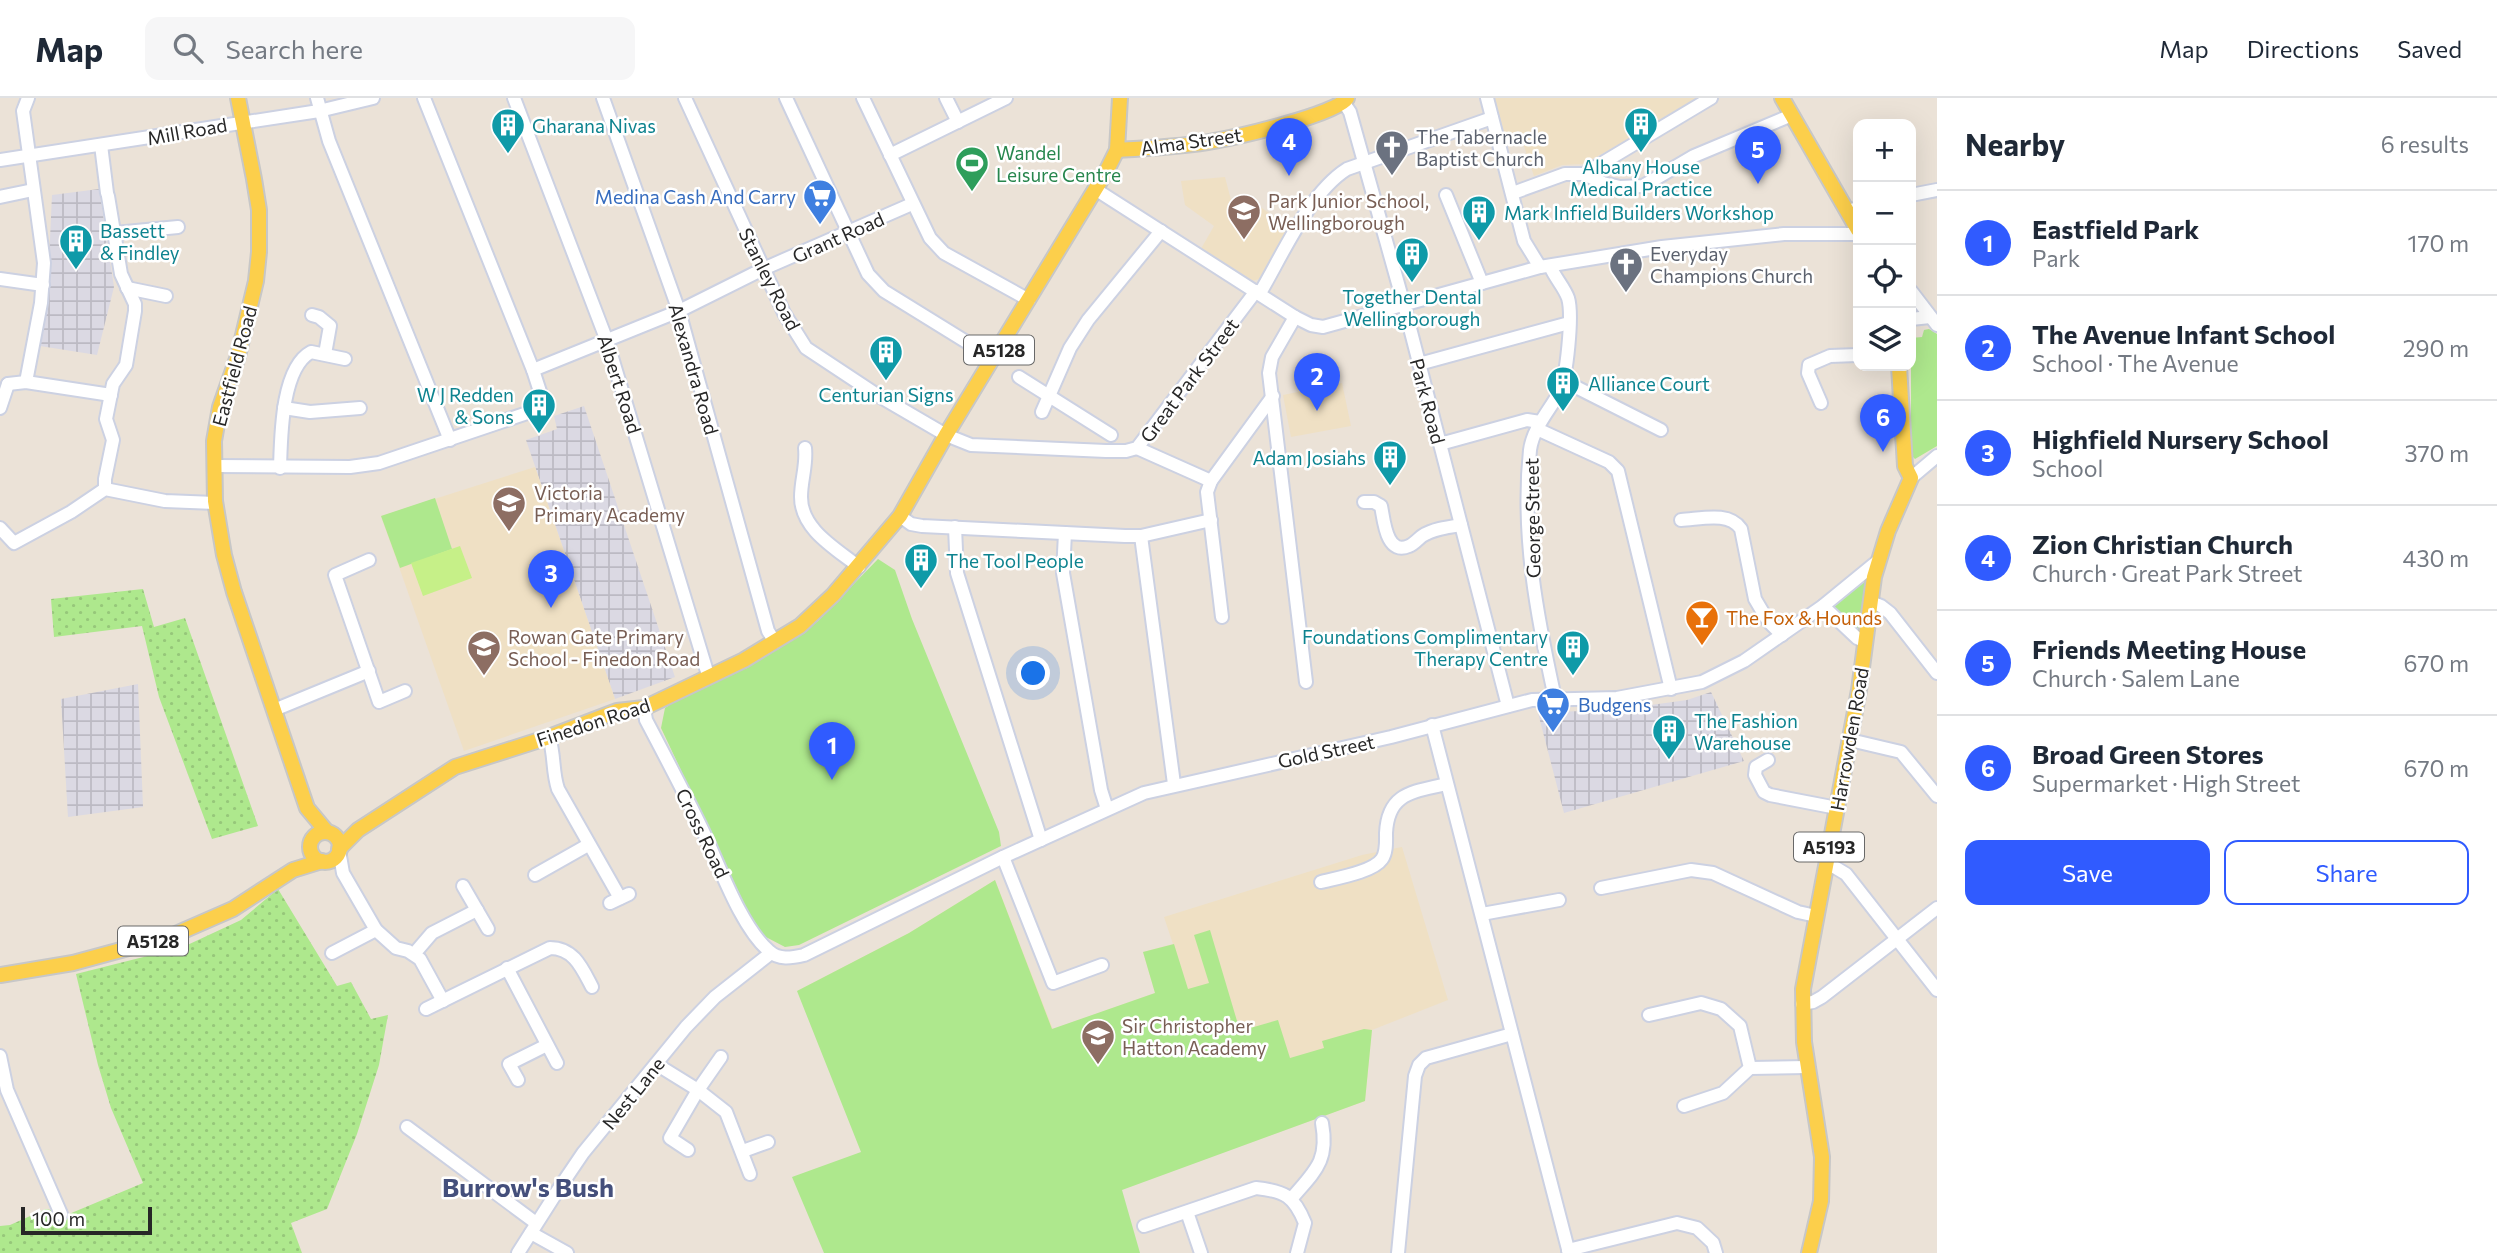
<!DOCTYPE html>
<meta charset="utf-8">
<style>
body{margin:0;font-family:Commissioner,sans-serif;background:#f6f6f7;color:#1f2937}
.controls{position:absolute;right:21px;top:21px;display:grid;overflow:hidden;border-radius:14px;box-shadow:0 7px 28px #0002}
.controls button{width:63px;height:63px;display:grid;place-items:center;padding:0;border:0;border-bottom:2px solid #e0e1e3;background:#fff;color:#1f2937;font:35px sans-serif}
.scale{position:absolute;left:21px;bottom:18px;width:131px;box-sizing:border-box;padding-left:7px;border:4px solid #272727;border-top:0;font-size:19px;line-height:24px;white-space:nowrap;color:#272727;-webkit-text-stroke:5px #fff;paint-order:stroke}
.you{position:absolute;left:1034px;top:576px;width:24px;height:24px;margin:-18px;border:5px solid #fff;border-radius:50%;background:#1a73e8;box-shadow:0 0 0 10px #1a73e833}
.badge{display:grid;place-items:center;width:46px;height:46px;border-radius:50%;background:#305bff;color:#fff;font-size:23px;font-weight:700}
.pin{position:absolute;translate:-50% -58px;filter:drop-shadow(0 2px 4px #0008)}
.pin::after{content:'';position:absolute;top:37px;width:24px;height:21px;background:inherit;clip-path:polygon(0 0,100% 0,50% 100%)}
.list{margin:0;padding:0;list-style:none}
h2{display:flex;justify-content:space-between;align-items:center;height:91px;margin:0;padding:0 28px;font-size:30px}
h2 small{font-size:23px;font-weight:400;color:#747a83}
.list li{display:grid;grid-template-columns:46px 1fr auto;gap:21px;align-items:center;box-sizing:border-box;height:105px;padding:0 28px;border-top:2px solid #e0e1e3}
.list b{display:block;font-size:26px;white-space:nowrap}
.list p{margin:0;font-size:23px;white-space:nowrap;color:#747a83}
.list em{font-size:23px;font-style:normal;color:#747a83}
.actions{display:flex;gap:14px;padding:21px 28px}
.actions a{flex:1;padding:16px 0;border:2px solid #305bff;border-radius:14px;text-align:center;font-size:24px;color:#305bff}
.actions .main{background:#305bff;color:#fff}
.icon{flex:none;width:38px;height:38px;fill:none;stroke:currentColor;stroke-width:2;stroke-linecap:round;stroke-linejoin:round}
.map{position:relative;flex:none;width:1937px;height:1155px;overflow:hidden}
header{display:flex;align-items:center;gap:42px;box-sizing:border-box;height:98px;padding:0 35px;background:#fff;border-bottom:2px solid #e0e1e3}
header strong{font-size:33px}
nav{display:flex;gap:38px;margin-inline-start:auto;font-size:24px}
.search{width:490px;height:63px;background:#f6f6f7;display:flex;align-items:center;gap:18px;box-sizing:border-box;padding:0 24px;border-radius:14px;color:#747a83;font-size:26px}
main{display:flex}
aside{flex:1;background:#fff}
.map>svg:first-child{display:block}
</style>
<header>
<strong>Map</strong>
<div class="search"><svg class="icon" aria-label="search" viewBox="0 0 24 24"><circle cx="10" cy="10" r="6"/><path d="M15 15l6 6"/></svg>Search here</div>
<nav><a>Map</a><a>Directions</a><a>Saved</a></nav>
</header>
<main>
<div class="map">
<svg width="1937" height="1155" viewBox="0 0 1937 1155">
<defs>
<pattern id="industrial-grid" width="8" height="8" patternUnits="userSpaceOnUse" patternTransform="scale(1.75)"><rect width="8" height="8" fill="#dbd9e3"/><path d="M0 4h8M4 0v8" fill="none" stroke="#bcbac3"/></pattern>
<pattern id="garden-dots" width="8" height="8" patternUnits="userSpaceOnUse" patternTransform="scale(1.75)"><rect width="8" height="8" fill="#aee88d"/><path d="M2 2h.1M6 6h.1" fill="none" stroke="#96c77a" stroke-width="1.8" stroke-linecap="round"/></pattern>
</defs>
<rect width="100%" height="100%" fill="#ebe2d7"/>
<!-- industrial -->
<g fill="url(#industrial-grid)">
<polygon points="99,91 114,189 97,257 40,248 47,207 52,97"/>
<polygon points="584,308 675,579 615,601 526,342 557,331 554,318"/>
<polygon points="138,586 143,709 68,719 61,601"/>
<polygon points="1711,594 1744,663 1564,715 1538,615 1622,611 1687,602"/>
</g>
<!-- education -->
<g fill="#efe0c4">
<polygon points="1490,0 1705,0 1583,66 1562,67 1534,78 1519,33 1499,38"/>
<polygon points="1225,79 1231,102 1249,112 1259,108 1291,130 1260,181 1251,183 1198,156 1214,128 1185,107 1181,83"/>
<polygon points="1342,285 1351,328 1291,339 1283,297"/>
<polygon points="535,369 615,601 464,653 381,418"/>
<polygon points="1402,749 1448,902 1372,932 1365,1003 1115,1094 797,893 909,835 995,782 1053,931 1155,895 1143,854 1173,846 1164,819 1362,757"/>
</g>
<!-- grass -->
<g fill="#aee88d">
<polygon points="1929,231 1937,236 1937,348 1915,361 1911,357 1911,240 1922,239 1924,232"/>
<polygon points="435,400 452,451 400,470 381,418"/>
<polygon points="878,461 895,472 912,521 999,734 1001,748 799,847 785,849 758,835 661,630 665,610 692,592 747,570 818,523"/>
<polygon points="1872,473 1863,536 1830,507"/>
<polygon points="995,782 1052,931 1155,895 1143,854 1174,846 1188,891 1209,885 1194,837 1210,832 1240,933 1278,922 1290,960 1324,950 1322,943 1364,931 1372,932 1365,1003 1122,1092 1140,1155 824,1155 792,1079 861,1054 797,893 909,835"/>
</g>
<!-- garden -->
<g fill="url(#garden-dots)">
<polygon points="143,491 154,529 185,520 258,728 212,741 159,599 142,528 54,539 51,501"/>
<polygon points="278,791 337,888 351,884 371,921 388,917 379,967 357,1036 327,1111 291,1125 302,1155 0,1155 0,1128 10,1127 46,1111 69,1116 143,1085 111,1010 98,967 76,876 183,849 241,822"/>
</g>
<!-- pitch -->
<polygon fill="#c6f088" points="460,448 472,480 423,498 411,465"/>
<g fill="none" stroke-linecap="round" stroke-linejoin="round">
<!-- minor casing -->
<g stroke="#ccd1e2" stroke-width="16">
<g id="minor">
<polyline points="317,0 329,43 450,342"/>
<polyline points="514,0 607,243 708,577"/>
<polyline points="603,0 679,213 768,533 775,544"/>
<polyline points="685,0 784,215 806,250 874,295 946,337 971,347 1106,353 1126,353 1137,350 1256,193"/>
<polyline points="786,0 868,176 884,193 994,261"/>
<polyline points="863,0 930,140 944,155 1029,202"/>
<polyline points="946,0 958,24"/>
<polyline points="1487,0 1524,143 1540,169"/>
<polyline points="1344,5 1350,14 1404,207 1508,608"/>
<polyline points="101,47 107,95"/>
<polyline points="890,57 1006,0"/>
<polyline points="0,62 319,13 373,0"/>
<polyline points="1584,76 1711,0"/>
<polyline points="1095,91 1295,219 1311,227 1323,229 1540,169 1662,149 1784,136 1858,136"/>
<polyline points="1513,95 1565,76 1584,76 1603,85 1620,89 1643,88 1694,58 1792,17"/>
<polyline points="1446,97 1482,185"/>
<polyline points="1911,97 1937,92"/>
<polyline points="0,99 33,92"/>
<polyline points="1848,113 1858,110"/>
<polyline points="115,135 178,129"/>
<path d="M1550 168C1555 180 1564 189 1568 200 1573 216 1567 280 1559 295 1549 313 1533 330 1530 352 1521 436 1537 519 1555 600"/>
<polyline points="0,181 43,187"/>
<polyline points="127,190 166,198"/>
<polyline points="1911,193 1937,227"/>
<path d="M1260 195C1283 156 1309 95 1347 71L1492 20"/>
<polyline points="312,217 319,219 330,228 325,256"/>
<polyline points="1295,219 1272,259 1269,275 1306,584"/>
<polyline points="1911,221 1930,219"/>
<polyline points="1419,266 1569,225"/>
<polyline points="533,272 679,213 763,171 912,106"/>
<polyline points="1019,279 1111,337"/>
<polyline points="1564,283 1661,332"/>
<polyline points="26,284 41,205 44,165 23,13 28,0"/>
<polyline points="8,286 26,284 111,297"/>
<polyline points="1821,305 1808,275 1809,267 1830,258 1858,257"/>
<polyline points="0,310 8,286"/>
<polyline points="284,310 310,314 360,310"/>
<polyline points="1042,314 1070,250 1088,222 1161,133"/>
<polyline points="1537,331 1609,364 1618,373 1671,591"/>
<polyline points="1440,346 1527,322 1540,324"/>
<path d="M805 350C807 367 801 382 801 399 801 432 837 451 859 469"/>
<polyline points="1137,350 1211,383"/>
<polyline points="215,368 350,369 379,365 545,309 533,272 424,0"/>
<path d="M280 370C281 340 281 270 311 254L345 261"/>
<polyline points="1911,380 1937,358"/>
<polyline points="105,391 105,381 113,342 106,321 113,286 126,267 135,213 135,206 121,176 108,98"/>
<path d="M1364 404H1374L1381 408C1384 422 1386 458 1409 448 1414 446 1418 441 1422 438 1433 431 1448 429 1461 427"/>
<polyline points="900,418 911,426 922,428 1125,438 1141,438 1211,422"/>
<path d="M1681 422C1701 421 1729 413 1741 431L1755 501 1768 523 1782 537"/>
<polyline points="955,429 957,475 1041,742"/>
<polyline points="0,430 14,445 71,414 105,391 165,403 215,405"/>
<polyline points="1065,435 1063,475 1101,692 1107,711"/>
<polyline points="1141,438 1174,686"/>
<polyline points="369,462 335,477 379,604 405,593"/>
<polyline points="1871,504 1881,508 1890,515 1937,575"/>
<polyline points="1823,508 1857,540 1866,544"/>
<polyline points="1222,519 1207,394 1211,383 1273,298"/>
<path d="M644 610 646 622C665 658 684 694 702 731 719 766 740 828 769 853 779 862 791 860 804 857L1003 759 1144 695 1391 639 1532 602 1617 600 1702 584 1744 563 1823 508 1878 463"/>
<polyline points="274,612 369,573"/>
<polyline points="1432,627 1569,1155"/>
<path d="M549 639C555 658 552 673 558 691L620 800"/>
<polyline points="1850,642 1901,654 1937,698"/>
<polyline points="1768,662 1756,669 1755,677 1764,694 1770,697 1837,710"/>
<polyline points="339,752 343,775 376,832 396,850 408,853 420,861 443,903"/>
<polyline points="1003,759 1053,885 1102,867"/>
<polyline points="1826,764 1846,776 1937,892"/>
<polyline points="535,777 588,747"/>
<path d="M1321 784C1337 780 1373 774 1382 761 1387 754 1386 743 1386 735 1388 694 1414 694 1446 686"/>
<polyline points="463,788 488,831"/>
<polyline points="1601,790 1691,772 1713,775 1798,814 1816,818"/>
<polyline points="610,805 629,796"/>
<polyline points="1482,816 1559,802"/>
<polyline points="332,855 376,832"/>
<polyline points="414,856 432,835 477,812"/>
<polyline points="507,870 557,965"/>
<polyline points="1802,906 1813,904 1822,899 1937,810"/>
<path d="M426 911 550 850C574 850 582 870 592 889"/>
<polyline points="1649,917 1701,905 1721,911 1740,928 1750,970 1723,995 1684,1008"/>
<polyline points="0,958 7,992 61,1116"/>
<polyline points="656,966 698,992 726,1014 750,1076"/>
<polyline points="1750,970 1807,969"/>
<polyline points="518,982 509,966 547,947"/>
<polyline points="407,1029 536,1125"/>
<polyline points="688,1052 670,1040 698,992 721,959"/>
<polyline points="743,1053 768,1044"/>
<path d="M1292 1100C1315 1073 1329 1063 1322 1025"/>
<polyline points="1187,1114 1201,1155"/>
<path d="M1144 1128 1256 1090C1285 1093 1294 1098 1305 1125L1297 1155"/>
<polyline points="531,1135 567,1155"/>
<polyline points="1568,1152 1677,1125 1697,1130 1713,1145 1716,1155"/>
<polyline points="518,1155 560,1089 583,1055 686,929 715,899 771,855"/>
<polyline points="1398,1155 1415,978 1419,967 1426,960 1512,936"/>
</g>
</g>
<!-- major casing -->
<g stroke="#c7c7c7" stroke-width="18">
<g id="major">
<polyline points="238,0 254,81 259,112 259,154 256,183 238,258 220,309 214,343 215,403 224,457 234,494 307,710 327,734"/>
<polyline points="1782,0 1858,132"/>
<path d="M1117 52C1149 50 1183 49 1214 43 1237 39 1338 16 1347 0"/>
<circle cx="325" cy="749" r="15"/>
<polyline points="339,751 358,732 455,669 549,639 617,613 644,610 744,562 800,528 833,497 900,418 946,337 1107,72 1117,52 1120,0"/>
<polyline points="0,877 73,865 169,839 233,811 293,772 322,763"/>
<polyline points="1809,1155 1821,1103 1822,1059 1804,944 1803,891 1859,592 1874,479 1888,433 1911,380 1905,368 1899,268"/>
</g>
</g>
<!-- minor -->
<use href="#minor" stroke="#fff" stroke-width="12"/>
<!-- major -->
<use href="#major" stroke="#fccf4b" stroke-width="14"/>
</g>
<!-- icons -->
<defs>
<g id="building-pin" transform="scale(1.75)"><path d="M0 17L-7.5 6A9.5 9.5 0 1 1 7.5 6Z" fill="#0f9aa8" stroke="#fff"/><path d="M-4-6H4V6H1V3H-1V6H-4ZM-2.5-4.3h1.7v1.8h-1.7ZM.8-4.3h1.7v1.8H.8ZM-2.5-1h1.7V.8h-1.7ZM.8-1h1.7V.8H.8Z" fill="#fff"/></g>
<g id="church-pin" transform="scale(1.75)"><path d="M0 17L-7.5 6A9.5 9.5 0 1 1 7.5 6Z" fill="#6b7280" stroke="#fff"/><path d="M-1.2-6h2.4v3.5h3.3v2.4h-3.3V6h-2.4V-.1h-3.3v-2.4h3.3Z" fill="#fff"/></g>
<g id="stadium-pin" transform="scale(1.75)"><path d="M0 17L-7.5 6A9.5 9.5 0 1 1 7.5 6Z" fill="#2e9e5b" stroke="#fff"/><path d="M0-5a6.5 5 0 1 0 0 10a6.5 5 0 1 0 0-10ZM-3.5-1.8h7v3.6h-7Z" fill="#fff"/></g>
<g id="supermarket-pin" transform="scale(1.75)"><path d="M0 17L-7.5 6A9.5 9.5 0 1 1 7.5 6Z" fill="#3f7fe0" stroke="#fff"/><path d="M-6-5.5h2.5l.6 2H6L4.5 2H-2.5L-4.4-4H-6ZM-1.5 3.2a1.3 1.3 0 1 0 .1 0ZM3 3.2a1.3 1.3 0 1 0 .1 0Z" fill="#fff"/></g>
<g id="school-pin" transform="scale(1.75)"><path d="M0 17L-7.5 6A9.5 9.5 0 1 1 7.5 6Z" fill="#8d6e63" stroke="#fff"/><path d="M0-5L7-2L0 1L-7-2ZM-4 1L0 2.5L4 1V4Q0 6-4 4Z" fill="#fff"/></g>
<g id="bar-pin" transform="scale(1.75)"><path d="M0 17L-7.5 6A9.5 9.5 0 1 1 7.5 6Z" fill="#e8710a" stroke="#fff"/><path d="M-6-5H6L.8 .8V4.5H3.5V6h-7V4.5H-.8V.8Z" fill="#fff"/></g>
</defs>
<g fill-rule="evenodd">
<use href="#building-pin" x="1641" y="26"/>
<use href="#building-pin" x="508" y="27"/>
<use href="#church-pin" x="1392" y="49"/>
<use href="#stadium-pin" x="972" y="65"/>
<use href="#supermarket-pin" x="820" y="98"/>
<use href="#school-pin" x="1244" y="113"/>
<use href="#building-pin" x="1479" y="114"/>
<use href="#building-pin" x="76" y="143"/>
<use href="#building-pin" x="1412" y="156"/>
<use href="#church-pin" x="1626" y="166"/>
<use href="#building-pin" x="886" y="254"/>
<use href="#building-pin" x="1563" y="285"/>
<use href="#building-pin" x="539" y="307"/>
<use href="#building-pin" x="1390" y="359"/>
<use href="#school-pin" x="509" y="405"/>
<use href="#building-pin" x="921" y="462"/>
<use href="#bar-pin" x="1702" y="519"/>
<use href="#school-pin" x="484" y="549"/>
<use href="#building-pin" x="1573" y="549"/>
<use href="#supermarket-pin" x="1553" y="606"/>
<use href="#building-pin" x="1669" y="633"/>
<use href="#school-pin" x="1098" y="938"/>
</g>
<g text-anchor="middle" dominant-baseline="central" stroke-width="5" stroke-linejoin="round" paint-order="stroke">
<!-- shield labels -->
<g fill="#fff" stroke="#686868" stroke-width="2">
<rect x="964" y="237.5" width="70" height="29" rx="5"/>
<rect x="1794" y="734.5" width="70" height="29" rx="5"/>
<rect x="118" y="828.5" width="70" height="29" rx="5"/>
</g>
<g font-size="18" font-weight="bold" fill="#272727">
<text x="999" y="252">A5128</text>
<text x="1829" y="749">A5193</text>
<text x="153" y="843">A5128</text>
</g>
<!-- culture labels -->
<g font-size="19" fill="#0d838f" stroke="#fff" text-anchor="start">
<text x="532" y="27">Gharana Nivas</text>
<text x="1641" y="68" text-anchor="middle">Albany House<tspan x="1641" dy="22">Medical Practice</tspan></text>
<text x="1504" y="114">Mark Infield Builders Workshop</text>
<text x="100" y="132">Bassett<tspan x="100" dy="22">&amp; Findley</tspan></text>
<text x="1412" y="198" text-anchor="middle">Together Dental<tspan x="1412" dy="22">Wellingborough</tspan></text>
<text x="1588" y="285">Alliance Court</text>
<text x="514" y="296" text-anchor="end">W J Redden<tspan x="514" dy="22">&amp; Sons</tspan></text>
<text x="886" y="296" text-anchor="middle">Centurian Signs</text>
<text x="1366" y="359" text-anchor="end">Adam Josiahs</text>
<text x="946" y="462">The Tool People</text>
<text x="1548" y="538" text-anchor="end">Foundations Complimentary<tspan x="1548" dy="22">Therapy Centre</tspan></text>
<text x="1694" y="622">The Fashion<tspan x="1694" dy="22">Warehouse</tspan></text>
</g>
<!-- street labels -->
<g font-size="19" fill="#272727" stroke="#fff">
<text transform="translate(187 33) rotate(-10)">Mill Road</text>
<text transform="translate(1191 43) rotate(-8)">Alma Street</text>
<text transform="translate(838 139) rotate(-24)">Grant Road</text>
<text transform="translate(770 181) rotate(63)">Stanley Road</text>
<text transform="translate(234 268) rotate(-75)">Eastfield Road</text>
<text transform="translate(694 271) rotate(74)">Alexandra Road</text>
<text transform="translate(1189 282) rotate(-53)">Great Park Street</text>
<text transform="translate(620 286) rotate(72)">Albert Road</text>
<text transform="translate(1428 303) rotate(75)">Park Road</text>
<text transform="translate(1532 420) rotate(-91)">George Street</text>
<text transform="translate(593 624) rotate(-18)">Finedon Road</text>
<text transform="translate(1849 641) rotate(-80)">Harrowden Road</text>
<text transform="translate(1326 653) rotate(-12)">Gold Street</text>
<text transform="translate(703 735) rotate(64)">Cross Road</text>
<text transform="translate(633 995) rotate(-51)">Nest Lane</text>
</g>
<!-- worship labels -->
<g font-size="19" fill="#5b616d" stroke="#fff" text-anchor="start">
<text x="1416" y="38">The Tabernacle<tspan x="1416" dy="22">Baptist Church</tspan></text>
<text x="1650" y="155">Everyday<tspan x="1650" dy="22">Champions Church</tspan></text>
</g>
<!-- leisure labels -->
<g font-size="19" fill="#27864d" stroke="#fff" text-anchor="start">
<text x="996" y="54">Wandel<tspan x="996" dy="22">Leisure Centre</tspan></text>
</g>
<!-- shop labels -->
<g font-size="19" fill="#366cbe" stroke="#fff" text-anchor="end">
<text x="796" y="98">Medina Cash And Carry</text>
<text x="1578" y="606" text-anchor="start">Budgens</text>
</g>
<!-- education labels -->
<g font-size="19" fill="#785e54" stroke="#fff" text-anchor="start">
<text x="1268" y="102">Park Junior School,<tspan x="1268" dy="22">Wellingborough</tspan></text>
<text x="534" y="394">Victoria<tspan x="534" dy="22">Primary Academy</tspan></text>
<text x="508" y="538">Rowan Gate Primary<tspan x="508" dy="22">School - Finedon Road</tspan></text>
<text x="1122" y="927">Sir Christopher<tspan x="1122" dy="22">Hatton Academy</tspan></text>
</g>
<!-- food labels -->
<g font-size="19" fill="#c56008" stroke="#fff" text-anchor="start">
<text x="1726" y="519">The Fox &amp; Hounds</text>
</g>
<!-- district labels -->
<g font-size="26" font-weight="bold" fill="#444f7b" stroke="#fff">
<text x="528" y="1088">Burrow's Bush</text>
</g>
</g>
</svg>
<div class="controls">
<button>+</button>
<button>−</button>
<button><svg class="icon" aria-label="locate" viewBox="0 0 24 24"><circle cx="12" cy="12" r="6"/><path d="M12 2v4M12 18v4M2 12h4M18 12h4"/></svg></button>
<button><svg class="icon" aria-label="layers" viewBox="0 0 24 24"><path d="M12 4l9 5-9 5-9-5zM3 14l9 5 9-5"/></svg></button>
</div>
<div class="scale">100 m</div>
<div class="you"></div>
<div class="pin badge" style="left:832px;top:682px">1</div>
<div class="pin badge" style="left:1317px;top:313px">2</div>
<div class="pin badge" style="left:551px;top:510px">3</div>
<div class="pin badge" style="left:1289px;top:78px">4</div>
<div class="pin badge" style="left:1758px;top:86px">5</div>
<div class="pin badge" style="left:1883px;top:354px">6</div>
</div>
<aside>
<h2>Nearby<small>6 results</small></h2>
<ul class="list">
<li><span class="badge">1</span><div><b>Eastfield Park</b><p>Park</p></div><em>170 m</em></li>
<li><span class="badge">2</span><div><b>The Avenue Infant School</b><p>School · The Avenue</p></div><em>290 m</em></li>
<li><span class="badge">3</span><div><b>Highfield Nursery School</b><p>School</p></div><em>370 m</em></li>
<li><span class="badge">4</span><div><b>Zion Christian Church</b><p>Church · Great Park Street</p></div><em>430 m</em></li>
<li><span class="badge">5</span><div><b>Friends Meeting House</b><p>Church · Salem Lane</p></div><em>670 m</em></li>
<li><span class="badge">6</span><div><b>Broad Green Stores</b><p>Supermarket · High Street</p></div><em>670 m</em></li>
</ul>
<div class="actions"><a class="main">Save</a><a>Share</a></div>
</aside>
</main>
